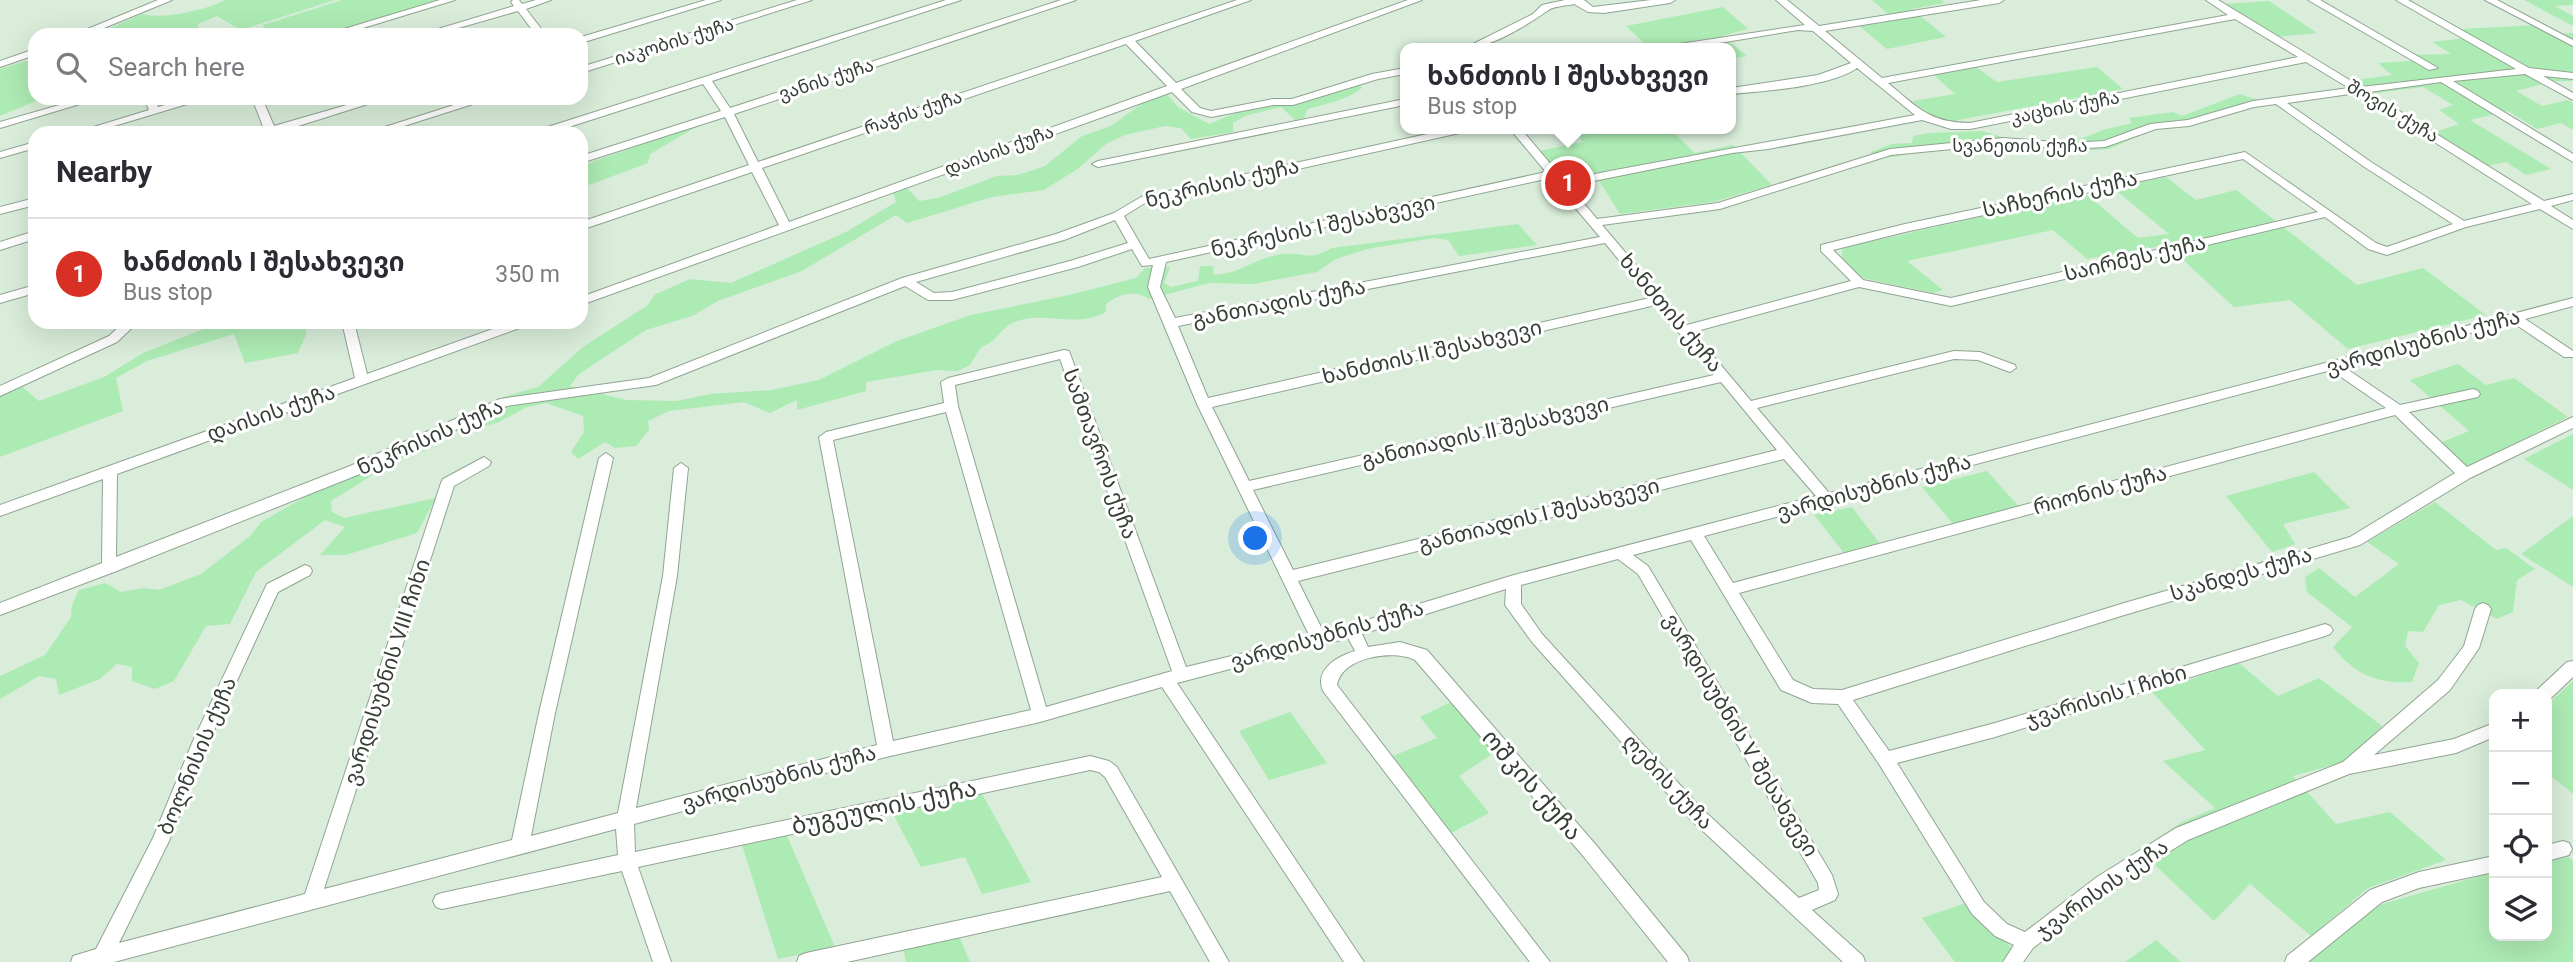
<!DOCTYPE html>
<meta charset="utf-8">
<style>
body{margin:0;font-family:Roboto,"Noto Sans Georgian",sans-serif;background:#f7f7f7;color:#2b2b33}
.controls{position:absolute;right:21px;bottom:21px;display:grid;overflow:hidden;border-radius:14px;box-shadow:0 7px 28px #0002}
.controls button{width:63px;height:63px;display:grid;place-items:center;padding:0;border:0;border-bottom:2px solid #e1e1e2;background:#fff;color:#2b2b33;font:35px sans-serif}
.you{position:absolute;left:1256px;top:539px;width:24px;height:24px;margin:-18px;border:5px solid #fff;border-radius:50%;background:#1a73e8;box-shadow:0 0 0 10px #1a73e833}
.badge{display:grid;place-items:center;width:46px;height:46px;border-radius:50%;background:#d93025;color:#fff;font-size:23px;font-weight:700}
.pin{position:absolute;translate:-50% -50%;border:4px solid #fff;box-shadow:0 2px 7px #0006}
.popup{position:absolute;left:1400px;top:43px;width:336px;height:91px;box-sizing:border-box;display:grid;place-content:center;border-radius:14px;background:#fff;filter:drop-shadow(0 2px 5px #0005);font-size:23px;white-space:nowrap;color:#7c7c81}
.popup b{font-size:26px;color:#2b2b33}
.popup::after{content:'';position:absolute;left:50%;top:100%;margin-left:-14px;border:14px solid transparent;border-top-color:#fff}
.list{margin:0;padding:0;list-style:none}
h2{display:flex;justify-content:space-between;align-items:center;height:91px;margin:0;padding:0 28px;font-size:30px}
h2 small{font-size:23px;font-weight:400;color:#7c7c81}
.list li{display:grid;grid-template-columns:46px 1fr auto;gap:21px;align-items:center;box-sizing:border-box;height:112px;padding:0 28px;border-top:2px solid #e1e1e2}
.list b{display:block;font-size:26px;white-space:nowrap}
.list p{margin:0;font-size:23px;white-space:nowrap;color:#7c7c81}
.list em{font-size:23px;font-style:normal;color:#7c7c81}
.icon{flex:none;width:38px;height:38px;fill:none;stroke:currentColor;stroke-width:2;stroke-linecap:round;stroke-linejoin:round}
.map{position:relative;flex:none;width:2573px;height:962px;overflow:hidden}
.search{position:absolute;background:#fff;box-shadow:0 7px 28px #0002;left:28px;top:28px;width:560px;height:77px;display:flex;align-items:center;gap:18px;box-sizing:border-box;padding:0 24px;border-radius:21px;color:#7c7c81;font-size:26px}
.panel{position:absolute;background:#fff;box-shadow:0 7px 28px #0002;left:28px;top:126px;width:560px;height:203px;border-radius:21px}
.map>svg:first-child{display:block}
</style>
<div class="map">
<svg width="2573" height="962" viewBox="0 0 2573 962">
<rect width="100%" height="100%" fill="#d9edda"/>
<!-- green -->
<g fill="#adebb4">
<path d="M225 0H335L241 30 217 16 198 24V29L206 35H95L142 14C161 20 207 10 225 0Z"/>
<polygon points="342,0 443,0 354,25 358,35 268,35 263,25"/>
<polygon points="1872,0 1941,0 1945,3 1912,9 1946,37 1887,49 1858,25 1894,19"/>
<polygon points="2524,0 2573,0 2573,5 2555,6 2573,16 2573,26"/>
<polygon points="2269,1 2317,33 2277,37 2222,4"/>
<polygon points="1723,7 1748,29 1722,36 1747,56 1731,59 1731,48 1645,48 1648,47 1626,26"/>
<polygon points="2536,25 2551,34 2573,33 2573,81 2554,81 2516,91 2542,106 2568,100 2573,103 2573,130 2561,123 2537,129 2508,111 2470,120 2551,169 2526,175 2506,162 2487,166 2435,132 2459,124 2439,110 2453,105 2423,87 2368,94 2341,76 2355,80 2392,75 2378,63 2411,61 2404,55 2451,54 2432,42 2474,37 2461,29"/>
<polygon points="35,58 35,98 43,98 0,116 0,69"/>
<polygon points="1976,67 1997,82 2097,67 2123,89 1948,122 1927,113 1913,101 1955,94 1934,75"/>
<path d="M1359 84 1362 88C1344 101 1328 103 1308 109L1304 118 1295 120 1281 107 1245 116 1233 123V132L1191 139 1181 128 1165 126 1125 135 1106 144 1079 168 1044 190 992 197 907 223 896 215 802 271 718 301 692 316 646 330 579 374 570 386 626 400 676 401 710 394 771 390 819 380 897 341 971 315 1069 295 1136 278 1145 268 1170 267 1164 283 1171 287 1198 281 1200 266H1213L1214 275C1242 274 1258 256 1284 254 1308 252 1306 262 1332 248L1518 224 1537 245 1459 256 1448 240 1433 238 1367 249 1336 259 1317 272 1253 284 1209 283 1149 299C1134 289 1119 294 1106 304V312C1076 329 1043 310 1015 322 999 328 998 342 981 347L970 365 958 371 937 370 866 382V391L797 410V400L770 413 744 402 669 411 648 421 649 430 636 446 615 448 605 442 578 459 571 452 584 432 583 416 546 403 527 407 497 423 456 432 424 451 395 461 331 501 332 512 344 518 436 498 417 533 346 555H320L345 527 325 520 256 572 230 624 206 626 174 681 155 689 132 681V667L117 664 100 679 59 695 56 679 39 676 0 699V676L45 655 71 617 72 605 79 590 105 583 121 592 144 588 159 590 201 574 249 537 261 522 314 492 453 420 506 396 538 387 583 347 648 305 654 295 690 279 731 283 846 232 896 202 893 192 907 188 919 201 938 198 997 176 1018 175 1045 166 1082 136 1111 126 1141 104 1167 94 1178 107 1209 124 1243 110Z"/>
<polygon points="2240,94 2258,100 2150,131 2109,149 2046,153 1943,149 1872,160 1871,152 1892,144 1912,143 1913,136 1929,133 1983,131 2005,138 2055,141 2083,138 2106,129 2132,123 2129,118 2173,112 2182,116"/>
<polygon points="705,122 650,154 648,163 581,188 581,166"/>
<polygon points="1574,129 1670,129 1695,153 1733,145 1772,185 1713,202 1620,214 1593,171 1561,178 1539,151 1583,142"/>
<polygon points="2166,177 2196,200 2236,190 2357,285 2423,268 2486,315 2348,349 2290,300 2234,307 2167,245 2087,259 2053,230 1907,261 1943,290 1933,293 1862,278 1841,259 1843,248 2085,193 2138,238 2169,234 2113,188"/>
<polygon points="221,322 305,322 306,335 298,353 245,363 234,334 147,361 116,378 123,411 0,457 0,393 19,384 39,401 104,377 143,353"/>
<polygon points="2458,364 2486,385 2514,378 2568,417 2466,468 2440,443 2469,431 2410,380"/>
<polygon points="2573,434 2573,490 2524,459"/>
<polygon points="1987,471 2020,508 1954,525 1922,487"/>
<polygon points="2314,472 2350,508 2283,524 2295,544 2272,552 2226,496"/>
<path d="M2435 502 2496 550 2506 548 2535 569 2517 580 2513 612 2497 619 2461 600 2439 605 2423 632 2408 631 2405 646 2419 663 2412 682C2378 684 2355 675 2333 647L2352 627 2307 592 2305 577 2319 568 2355 597 2399 564 2367 542Z"/>
<polygon points="1852,507 1881,545 1844,553 1814,515"/>
<polygon points="2573,516 2573,587 2521,554"/>
<polygon points="2239,663 2278,696 2319,678 2382,726 2348,761 2293,776 2336,824 2390,812 2446,860 2368,888 2311,936 2250,884 2214,921 2139,850 2182,822 2215,808 2163,761 2205,750 2152,692"/>
<polygon points="2573,681 2573,794 2547,773 2547,705"/>
<polygon points="1451,702 1495,752 1459,776 1489,813 1451,833 1393,756 1437,738 1420,717"/>
<polygon points="1290,712 1327,763 1269,780 1239,731"/>
<polygon points="981,792 1031,882 982,894 965,857 921,867 892,812"/>
<polygon points="787,836 835,947 778,959 742,845"/>
<polygon points="2565,854 2573,861 2573,962 2308,962 2379,905 2494,872 2494,936 2547,936 2547,859"/>
<polygon points="1966,903 1989,930 2013,948 2003,962 1955,962 1922,918"/>
<polygon points="959,936 970,962 906,962 903,947"/>
<polygon points="2156,940 2181,962 2125,962"/>
</g>
<g fill="none" stroke-linecap="round" stroke-linejoin="round">
<!-- minor casing -->
<g stroke="#91a492" stroke-width="2">
<g id="minor">
<polygon points="158,0 172,0 87,35 73,35"/>
<polygon points="440,0 455,0 340,35 324,35"/>
<polygon points="513,0 519,0 522,4 536,0 551,0 526,9 546,35 536,35 518,11 434,35 418,35 514,6 511,2"/>
<polygon points="706,0 721,0 581,43 581,37"/>
<polygon points="797,0 812,0 581,73 581,67"/>
<path d="M946 0H961L712 81 730 108 1061 0H1076L734 114 758 162 1237 0H1251L1135 41 1176 83 1408 0H1422L1181 89 1200 108 1211 111 1273 99H1292L1372 74 1405 68V74L1378 79 1293 105H1273L1211 117 1192 112 1172 92 581 305V297L779 225 752 172 581 230V222L749 165 725 117 581 163V156L721 111 703 84 550 133H534L535 131ZM1126 44 1167 86 789 222 762 168Z"/>
<path d="M1565 0H1584L1593 7 1651 0H1675L1670 3 1604 13 1588 12 1574 4C1566 6 1553 6 1547 11 1527 25 1489 49 1465 48L1533 14 1542 5Z"/>
<path d="M1776 0H1787L1819 26 1981 0H2004L1999 3 1825 31 1882 78 2228 15 2206 0H2218L2361 87 2516 69 2396 0H2408L2529 68 2573 73V79L2543 76 2573 93V100L2525 74 2453 81 2573 154V162L2441 82 2369 92 2544 201 2573 194V200L2551 206 2573 220V229L2540 209 2466 227 2387 255 2368 249 2325 217 1951 306 1859 287 1693 332 1751 401 1954 351 1980 352 2015 365 2016 368 2010 372 1978 360 1954 359 1757 408 1829 493 2573 298V306L2525 319 2573 351V357H2564L2512 322 2344 367 2400 405 2473 389 2478 391 2480 394 2478 397 2409 412 2467 467 2573 417V428L2470 478 2360 545 2121 616 1853 700 1889 751 1995 723 2325 624 2330 626 2333 630 2330 634 2325 636 1995 737 1897 763 1984 902 2007 924 2025 932 2097 877 2176 828 2343 762 2438 680 2464 646 2475 609 2478 605 2483 603 2488 605 2491 609 2479 648 2450 690 2374 755 2454 739 2494 723V737L2456 753 2349 774 2188 840 2109 889 2033 948 2023 962H2003L2014 945 1995 936 1972 914 1879 764 1838 704 1812 703 1781 690 1691 540 1633 555 1648 566 1832 875 1838 894 1835 900 1812 910 1863 956 1865 962H1843L1690 819 1532 642 1505 605 1506 589 1362 634 1368 647 1400 642 1427 650 1596 845 1687 956 1689 962H1668L1584 857 1415 660C1394 649 1341 657 1337 685L1550 962H1530L1323 691C1314 669 1338 656 1355 651L1348 638 1177 683 1364 962H1344L1162 687 1040 722 886 757 634 824 635 852 1090 756 1109 761 1117 767 1229 962H1210L1170 891 847 962H797L799 956 806 953 1162 877 1105 777 1099 772 1090 770 638 867 671 962H653L622 871 442 909 436 907 433 901 436 895 442 893 618 855 616 829 114 962H71L73 956 96 949 153 838 193 741 267 584 305 565 310 567 312 571 310 575 278 592 209 741 169 841 119 943 305 894 441 483 443 479 484 457 491 462 489 466 454 486 324 889 512 840 539 713 599 458 606 453 613 458 555 713 531 836 618 813 663 576 674 468 681 463 688 468 677 576 636 808 877 745 819 437 826 432 944 403 941 382 948 378 1064 350 1069 351 1186 667 1310 637 1197 404 1148 287 1153 265 1142 266 1132 249 1078 267 952 300H928L905 286 656 385 507 406 360 474 114 572 0 615V603L102 563 103 479 0 516V505L355 378 342 322H354L367 374 512 322H530L528 325 117 474 116 557 350 466 500 399 649 378 902 278 1056 234 1114 213 1141 197 1450 129H1469L1464 132 1145 203 1124 216 1149 259 1546 172 1510 129H1521L1564 180C1681 157 1798 137 1915 115L1857 68C1830 87 1764 91 1731 94V88L1818 75 1851 63 1813 31 1798 30 1689 48H1668L1673 45 1805 25ZM2235 19 2298 57 1970 123C1930 123 1917 107 1888 83ZM2306 62 2349 88 2253 101 2188 120 2150 124 2104 141 2070 143 2003 138 1890 149 1718 203 1597 219 1569 186 1732 153 1768 149 1922 120 1951 129H1970ZM2357 93 2532 204 2464 221 2371 162 2287 103ZM2276 104 2363 166 2453 224 2387 247 2376 243 2245 152 1905 224 1821 245V251L1851 281 1687 325 1602 225 1720 209 1891 155 2003 144 2070 149 2105 147 2156 129 2189 126 2254 107ZM2243 159 2318 212 1951 298 1863 280 1833 250 1905 232ZM1550 178 1600 237 1175 318 1160 287 1166 262ZM1115 220 1128 243 1070 261 952 292 934 293 916 282 1064 240ZM1605 243 1650 298 1208 398 1178 326ZM1656 305 1714 375 1249 481 1212 407ZM1060 359 1172 671 1046 707 958 406 955 385ZM2331 370 2386 408 1733 583 1704 536ZM1721 382 1777 450 1293 570 1253 490ZM946 412 1031 710 893 741 833 440ZM2395 415 2455 473 2350 537 2121 604 1842 690 1813 689 1793 680 1739 593ZM1784 459 1816 496 1514 575 1324 633 1298 581ZM1618 559 1638 574 1818 883 1819 890 1799 898 1702 809 1542 634 1521 604V585Z"/>
<polygon points="2308,0 2320,0 2438,68 2429,70"/>
<polygon points="2485,0 2497,0 2573,40 2573,46"/>
<polygon points="35,49 35,55 0,67 0,61"/>
<polygon points="84,98 100,98 0,128 0,122"/>
<polygon points="144,98 154,98 158,107 191,98 207,98 91,133 74,133 149,110"/>
<polygon points="252,98 262,98 274,126 371,98 387,98 276,133 257,133 264,129"/>
<polygon points="476,98 492,98 382,133 366,133"/>
<polygon points="1405,99 1405,105 1098,167 1092,164 1098,161"/>
<polygon points="35,142 35,148 0,158 0,152"/>
<polygon points="35,198 35,205 0,214 0,207"/>
<polygon points="35,231 35,239 0,250 0,242"/>
<polygon points="35,285 35,293 0,303 0,295"/>
<polygon points="124,322 138,322 117,342 0,396 0,386 109,336"/>
<polygon points="2573,661 2573,677 2550,699 2547,700 2547,694 2536,694 2538,689 2567,662"/>
<polygon points="2563,841 2569,843 2572,849 2569,855 2547,861 2547,845"/>
<polygon points="2494,856 2494,872 2419,888 2382,902 2308,962 2285,962 2287,956 2370,890 2419,872"/>
</g>
</g>
<!-- minor -->
<use href="#minor" fill="#fff" fill-rule="evenodd"/>
</g>
<g text-anchor="middle" dominant-baseline="central" stroke-width="6" stroke-linejoin="round" paint-order="stroke">
<!-- far-street labels -->
<g font-size="18" fill="#363e36" stroke="#fff">
<text transform="translate(674 41) rotate(-17)">იაკობის ქუჩა</text>
<text transform="translate(826 79) rotate(-18)">ვანის ქუჩა</text>
<text transform="translate(2065 107) rotate(-11)">კაცხის ქუჩა</text>
<text transform="translate(2393 111) rotate(31)">შოვის ქუჩა</text>
<text transform="translate(913 112) rotate(-19)">რაჭის ქუჩა</text>
<text x="2020" y="145">სვანეთის ქუჩა</text>
<text transform="translate(999 150) rotate(-20)">დაისის ქუჩა</text>
</g>
<!-- street labels -->
<g font-size="21" fill="#363e36" stroke="#fff">
<text transform="translate(1222 183) rotate(-13)">ნეკრისის ქუჩა</text>
<text transform="translate(2060 194) rotate(-12)">საჩხერის ქუჩა</text>
<text transform="translate(1323 226) rotate(-12)">ნეკრესის I შესახვევი</text>
<text transform="translate(2135 258) rotate(-13)">საირმეს ქუჩა</text>
<text transform="translate(1279 303) rotate(-11)">განთიადის ქუჩა</text>
<text transform="translate(1671 313) rotate(50)">ხანძთის ქუჩა</text>
<text transform="translate(2423 342) rotate(-15)">ვარდისუბნის ქუჩა</text>
<text transform="translate(1432 352) rotate(-13)">ხანძთის II შესახვევი</text>
<text transform="translate(271 413) rotate(-19)">დაისის ქუჩა</text>
<text transform="translate(1485 432) rotate(-13)">განთიადის II შესახვევი</text>
<text transform="translate(430 437) rotate(-24)">ნეკრისის ქუჩა</text>
<text transform="translate(1100 454) rotate(70)">სამთავროს ქუჩა</text>
<text transform="translate(1874 487) rotate(-15)">ვარდისუბნის ქუჩა</text>
<text transform="translate(2100 490) rotate(-15)">რიონის ქუჩა</text>
<text transform="translate(1539 515) rotate(-14)">განთიადის I შესახვევი</text>
<text transform="translate(2241 574) rotate(-16)">სკანდეს ქუჩა</text>
<text transform="translate(1327 635) rotate(-16)">ვარდისუბნის ქუჩა</text>
<text transform="translate(387 672) rotate(-72)">ვარდისუბნის VIII ჩიხი</text>
<text transform="translate(2106 696) rotate(-17)">ჯვარისის I ჩიხი</text>
<text transform="translate(1741 735) rotate(59)">ვარდისუბნის V შესახვევი</text>
<text transform="translate(197 756) rotate(-67)">ბოლნისის ქუჩა</text>
<text transform="translate(779 778) rotate(-15)">ვარდისუბნის ქუჩა</text>
<text transform="translate(1668 782) rotate(47)">ღების ქუჩა</text>
<text transform="translate(2102 889) rotate(-35)">ჯვარისის ქუჩა</text>
</g>
<!-- near-street labels -->
<g font-size="24" fill="#363e36" stroke="#fff">
<text transform="translate(1532 785) rotate(49)">ოშკის ქუჩა</text>
<text transform="translate(884 807) rotate(-12)">ბუგეულის ქუჩა</text>
</g>
</g>
</svg>
<div class="controls">
<button>+</button>
<button>−</button>
<button><svg class="icon" aria-label="locate" viewBox="0 0 24 24"><circle cx="12" cy="12" r="6"/><path d="M12 2v4M12 18v4M2 12h4M18 12h4"/></svg></button>
<button><svg class="icon" aria-label="layers" viewBox="0 0 24 24"><path d="M12 4l9 5-9 5-9-5zM3 14l9 5 9-5"/></svg></button>
</div>
<div class="you"></div>
<div class="pin badge" style="left:1568px;top:183px">1</div>
<div class="popup"><b>ხანძთის I შესახვევი</b>Bus stop</div>
<div class="search"><svg class="icon" aria-label="search" viewBox="0 0 24 24"><circle cx="10" cy="10" r="6"/><path d="M15 15l6 6"/></svg>Search here</div>
<section class="panel">
<h2>Nearby<small></small></h2>
<ul class="list">
<li><span class="badge">1</span><div><b>ხანძთის I შესახვევი</b><p>Bus stop</p></div><em>350 m</em></li>
</ul>
</section>
</div>
